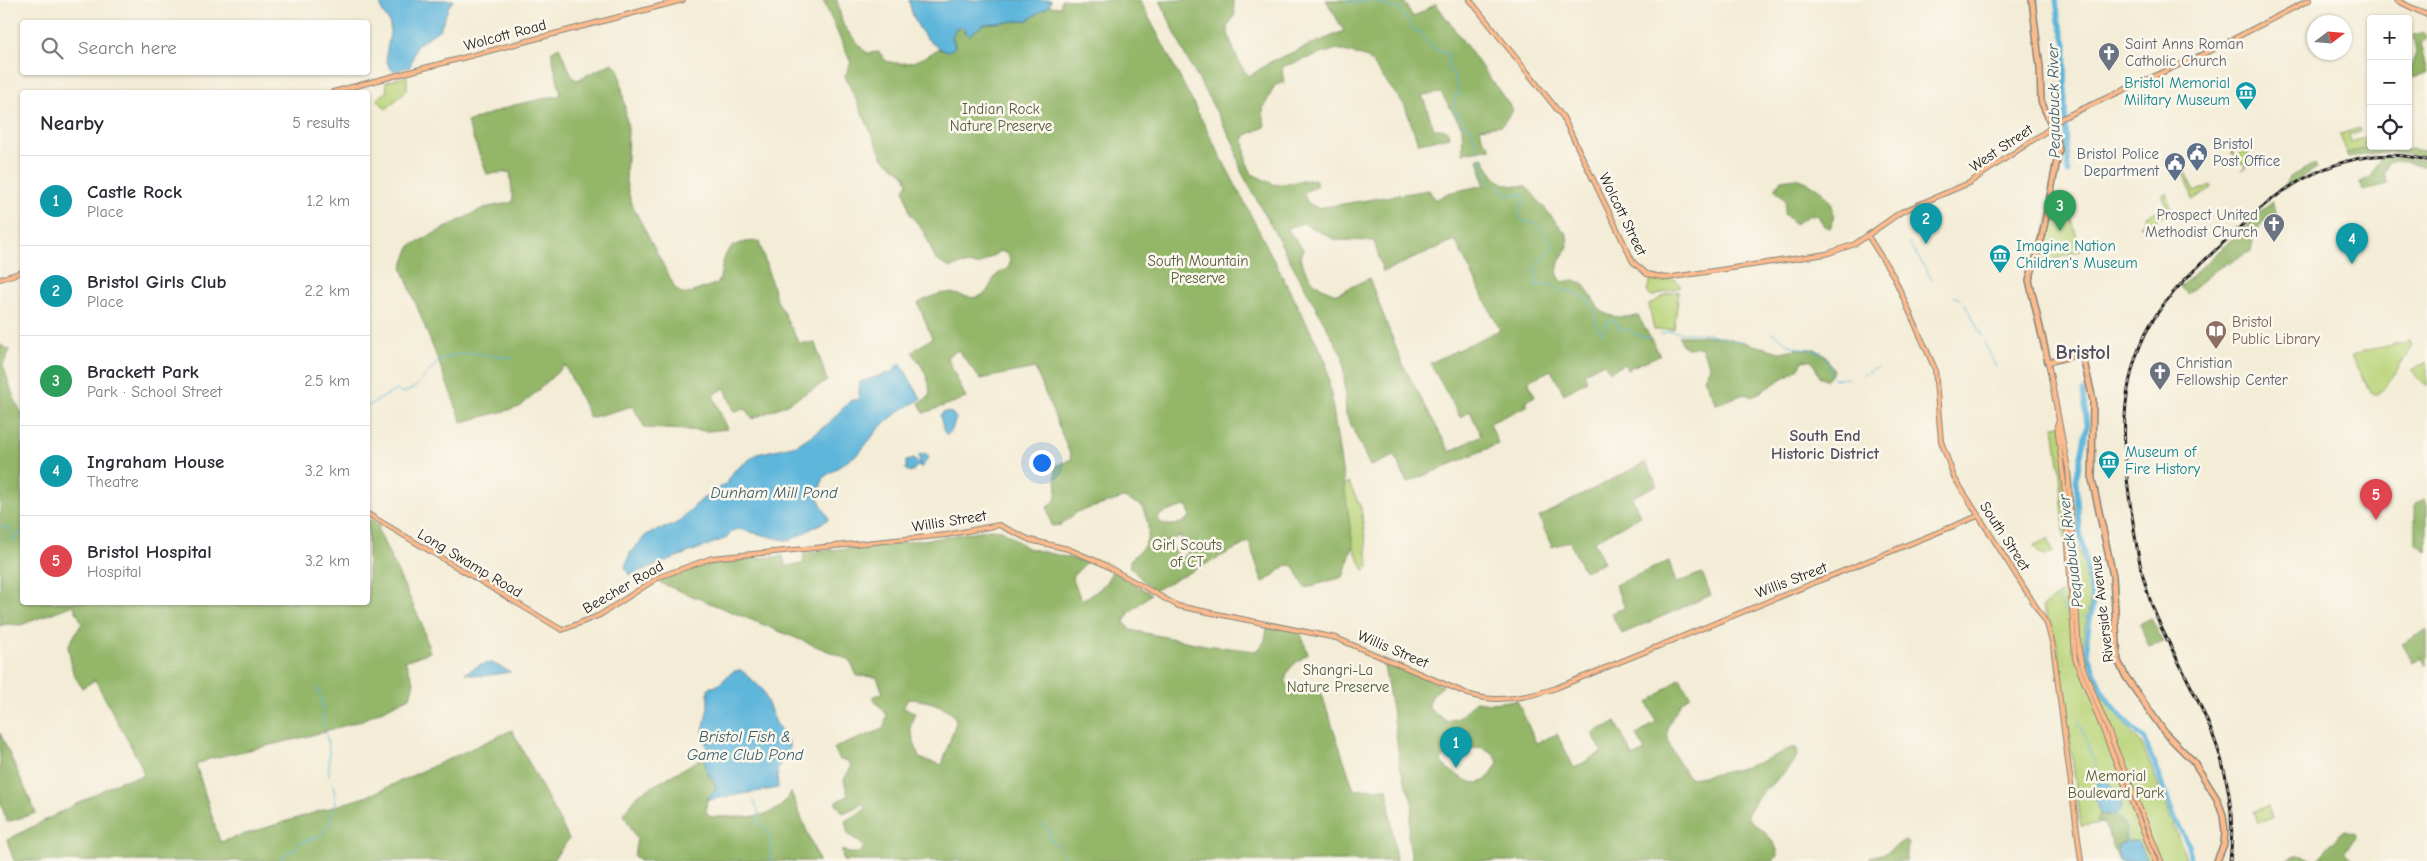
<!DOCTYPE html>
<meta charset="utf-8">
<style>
body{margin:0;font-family:"Comic Neue",sans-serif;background:#f2f2f3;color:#2b2b33}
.controls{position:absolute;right:15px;top:15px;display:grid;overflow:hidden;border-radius:5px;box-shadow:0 1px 4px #0004}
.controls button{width:45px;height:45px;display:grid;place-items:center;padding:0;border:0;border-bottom:1px solid #e1e1e2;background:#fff;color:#2b2b33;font:25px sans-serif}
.compass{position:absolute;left:2307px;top:15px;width:45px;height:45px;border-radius:50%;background:#fff;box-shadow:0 1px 4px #0004;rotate:74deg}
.you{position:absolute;left:1041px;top:462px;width:18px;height:18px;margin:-12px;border:4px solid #fff;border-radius:50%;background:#1a73e8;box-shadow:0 0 0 8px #1a73e833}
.badge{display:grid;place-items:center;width:32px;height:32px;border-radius:50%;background:#7c3aed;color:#fff;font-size:16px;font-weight:700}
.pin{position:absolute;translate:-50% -41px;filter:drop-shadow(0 1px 2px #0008)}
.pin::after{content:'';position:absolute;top:26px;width:18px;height:15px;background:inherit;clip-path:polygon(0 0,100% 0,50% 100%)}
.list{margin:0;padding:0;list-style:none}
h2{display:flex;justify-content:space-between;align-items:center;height:65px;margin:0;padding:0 20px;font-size:21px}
h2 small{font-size:16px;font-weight:400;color:#7c7c81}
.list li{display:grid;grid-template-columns:32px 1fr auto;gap:15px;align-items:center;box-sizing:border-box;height:90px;padding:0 20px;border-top:1px solid #e1e1e2}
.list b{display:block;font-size:19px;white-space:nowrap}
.list p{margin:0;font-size:16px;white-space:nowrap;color:#7c7c81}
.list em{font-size:16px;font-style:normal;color:#7c7c81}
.icon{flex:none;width:28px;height:28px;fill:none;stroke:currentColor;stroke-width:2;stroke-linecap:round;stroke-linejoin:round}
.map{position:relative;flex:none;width:2427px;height:861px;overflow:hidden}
.search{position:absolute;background:#fff;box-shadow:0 1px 4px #0004;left:20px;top:20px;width:350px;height:55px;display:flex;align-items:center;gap:12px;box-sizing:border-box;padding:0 18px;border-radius:5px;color:#7c7c81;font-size:19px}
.panel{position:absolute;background:#fff;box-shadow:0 1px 4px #0004;left:20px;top:90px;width:350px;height:515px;border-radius:5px}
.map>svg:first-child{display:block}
</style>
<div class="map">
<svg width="2427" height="861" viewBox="0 0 2427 861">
<rect width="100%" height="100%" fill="#fbf7ec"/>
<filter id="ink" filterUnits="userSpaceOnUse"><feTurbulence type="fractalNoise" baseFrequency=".02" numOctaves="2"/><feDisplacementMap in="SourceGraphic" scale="10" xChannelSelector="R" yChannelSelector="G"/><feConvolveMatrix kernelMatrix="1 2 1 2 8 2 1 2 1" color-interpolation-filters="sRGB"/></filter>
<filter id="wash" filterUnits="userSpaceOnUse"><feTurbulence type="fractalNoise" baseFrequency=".0096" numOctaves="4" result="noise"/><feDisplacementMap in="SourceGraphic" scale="20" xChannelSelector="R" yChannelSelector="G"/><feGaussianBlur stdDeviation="1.12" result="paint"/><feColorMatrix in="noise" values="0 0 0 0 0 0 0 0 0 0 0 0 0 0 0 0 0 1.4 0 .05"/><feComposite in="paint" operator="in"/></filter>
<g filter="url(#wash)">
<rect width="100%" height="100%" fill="#f3ecd6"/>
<!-- green -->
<g fill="#bad479" stroke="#6b784a">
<polygon points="407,76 407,90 386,109 377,99 387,91 386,82"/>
<polygon points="2360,128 2361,131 2349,135 2351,142 2371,136 2371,139 2363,144 2368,148 2347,153 2340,134"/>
<polygon points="2243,144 2251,161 2242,170 2245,166 2243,162 2240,164 2231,152 2234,151 2236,157 2242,152 2237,148"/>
<polygon points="2181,162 2194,192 2211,185 2212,188 2192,200 2191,191 2181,169 2177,170 2175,165"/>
<polygon points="2166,193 2172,212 2143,227 2140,225 2146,220 2145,216 2157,211 2158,214 2168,210 2162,196"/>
<polygon points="2060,196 2065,196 2081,251 2040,264 2037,261 2051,207 2057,209"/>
<polygon points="1651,279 1675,279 1681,287 1653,296 1649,295 1647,290"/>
<polygon points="1679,291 1674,329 1654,330 1649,305 1667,294"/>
<polygon points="2410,341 2412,347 2384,389 2377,395 2372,393 2351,357 2364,351"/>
<polygon points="2427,362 2427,387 2411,371"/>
<path d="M2065 424C2072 462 2071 501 2076 540 2079 553 2085 564 2088 576L2085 578 2086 582 2089 583 2091 598 2084 634V649L2089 670 2095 685 2107 703 2143 746 2184 852 2186 861H2119L2104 823 2081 826 2057 642 2042 607 2062 593 2068 594 2060 471 2054 426Z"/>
<polygon points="1349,483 1361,508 1369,567 1364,570 1327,492"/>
<polygon points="2048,539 2053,552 2044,556 2040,554 2034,545"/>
<polygon points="2268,806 2272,818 2258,823 2254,811"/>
</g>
<!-- forest -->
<g fill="#93b669" stroke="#586942" fill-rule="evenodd">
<path d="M823 0H837L843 25 863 50 868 53 879 52 886 61C908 67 920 61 938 49L942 50 955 45 952 36 958 27 969 35 984 24 1028 20 1049 6 1061 7V0H1140L1326 361 1353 546 1343 577 1305 588 1294 566 1287 565 1263 583 1249 542 1153 591 1131 568 1130 560C1152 542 1152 532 1142 506L1124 498 1077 512 1061 525 1052 526 1047 507C1062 502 1055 480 1055 466L1072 459 1035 368 980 379 958 350 947 357 966 398 924 413 919 403 929 397C932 380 921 365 912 352L932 338 918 303C927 299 937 293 947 293 960 293 973 303 985 293 991 288 992 278 998 274 1008 268 1013 267 1008 254L1000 251 979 265 961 264 950 268 936 260 924 232 910 214 904 189 908 183 905 175 883 158 845 76 851 63ZM1184 506 1188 507 1190 517C1182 524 1171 528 1161 523L1158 519 1161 514ZM1180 536 1187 546 1188 554 1179 559 1171 546 1159 548 1157 545Z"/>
<path d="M1160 0H1233L1235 14 1227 28C1229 39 1240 71 1250 76L1270 62 1344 31 1326 0H1403L1413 17 1436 4 1513 110 1502 125 1480 128 1482 138 1491 148 1463 153 1462 127 1441 93 1422 95 1434 129H1446L1450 137 1418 143 1405 106 1368 58 1337 49 1284 66 1282 69 1284 83 1275 85 1263 109 1265 127 1244 136 1246 161 1252 174 1275 185 1315 179 1317 186 1303 193 1308 203 1318 208 1429 190 1435 200 1448 193 1484 185 1478 158 1483 157C1495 180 1499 187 1526 186L1567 235 1568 246 1559 262 1557 273 1562 282 1574 280 1583 283C1601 312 1600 320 1638 316L1660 355 1627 369 1624 364 1610 372 1604 363 1584 373 1587 381 1564 394 1551 370 1528 381 1535 396 1525 401 1527 406 1490 423 1498 444 1407 483 1395 456 1370 466 1346 414 1343 357 1241 171 1234 144 1185 55ZM1303 223 1336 240 1374 241 1383 272 1455 240 1500 330 1430 363 1460 417 1470 411 1481 435 1450 452 1402 363 1369 278 1337 294C1316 288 1309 279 1300 259L1303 249 1289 232 1288 228Z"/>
<polygon points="2424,32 2426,39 2420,43 2427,73 2412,77 2410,68 2416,53 2413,35"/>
<path d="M559 47 573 78 577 80 612 63 619 69 628 129 626 181 631 203 675 288 682 294H687L718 283C721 277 721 270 723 263 727 243 741 242 759 241L776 298 799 343H815L827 381 783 406 752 419 746 409 734 411 725 388 713 395 727 429 708 431 645 428 633 406 590 418 565 365 520 407 462 422 402 268 410 246 484 208 513 202 510 172 487 174 467 122 514 105 561 95 552 56V51Z"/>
<polygon points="2374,146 2399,146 2403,150 2411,149 2427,152 2427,158 2388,152 2348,157 2346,153"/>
<polygon points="2381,157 2422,160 2427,161 2427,167 2406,162 2388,161 2384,173 2387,184 2363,191 2360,182 2371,177"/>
<polygon points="2315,164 2317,168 2282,190 2289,177"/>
<path d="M1796 178C1817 184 1843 202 1830 228L1824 226 1817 214 1810 215 1795 224 1784 214 1786 201 1775 189 1781 180Z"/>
<path d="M2272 202 2277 214C2259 221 2254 232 2251 251L2217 269 2187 294 2180 287Z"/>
<polygon points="1679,336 1719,336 1780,352 1796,349 1815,349 1825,355 1834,371 1827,380 1820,377 1812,361 1804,360 1798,369 1752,397 1745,394 1716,404 1704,378 1710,367 1701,347 1687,348 1682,345"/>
<polygon points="0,345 10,350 3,365 14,398 22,414 22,602 368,602 368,517 380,526 378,530 421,622 430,652 405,661 414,682 410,697 360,721 305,737 209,759 196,765 220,842 368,796 512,730 569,839 552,861 14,861 7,840 120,781 144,776 141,765 95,680 82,688 73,673 68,646 82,623 73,605 21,625 5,624 0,626"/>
<polygon points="1646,462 1657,485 1632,497 1640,516 1594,541 1604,563 1584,571 1569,541 1552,547 1539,517"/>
<polygon points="2425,499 2427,506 2427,551 2415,544 2415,503"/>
<path d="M990 529 1002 530 1027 548 1087 562 1072 577 1081 600C1095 594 1106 586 1112 571L1151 594 1129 613 1124 622 1130 630 1205 645 1255 651C1265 645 1266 638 1267 627L1300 631 1308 654C1297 662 1284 669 1286 683L1293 689 1321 692 1354 790 1387 788 1396 861H843L842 850 849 853H860L864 846 848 834 845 821 866 809 863 804 843 813 835 802 848 796 844 780 851 767 848 761 840 760 834 748 883 729 887 715 872 697 883 693 877 677 857 676 850 660 658 582C703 561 734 560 783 556L785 566 803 564 804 553 939 538ZM908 699C922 699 954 706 956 722L942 765 919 758 910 728 915 712 903 708Z"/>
<polygon points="1669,561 1676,583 1702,573 1711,595 1622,634 1611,613 1625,608 1615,585"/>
<polygon points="2151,618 2163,642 2149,647 2139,624"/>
<polygon points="2426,630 2427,631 2427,665 2421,657 2413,662 2402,644"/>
<path d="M1383 661 1443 686C1435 693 1427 698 1430 710L1446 721 1459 718 1475 701 1491 703 1517 700 1536 743 1557 734 1574 768 1602 752 1592 733 1616 722 1633 757 1645 751 1637 735 1656 722 1648 703 1680 678 1690 696C1683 700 1681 703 1677 710 1657 737 1673 750 1687 776L1691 778C1731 772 1754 767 1791 748H1796L1798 752C1796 766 1768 786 1758 797 1754 802 1751 809 1747 815L1749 819C1761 829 1777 840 1778 856L1773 861H1412L1408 834 1413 804 1400 767 1395 725ZM1481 747 1494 754 1498 762C1483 796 1466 782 1443 765L1441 761C1450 748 1465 749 1481 747Z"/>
<polygon points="0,733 36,813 7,822 0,801"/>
<path d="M704 757C707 763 706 768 708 774 711 782 718 783 715 793L707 798C707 806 703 811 711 817 740 816 778 823 791 792L819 861H639L634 856 637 839 623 813 639 794Z"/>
<polygon points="2100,814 2108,817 2115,814 2126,827 2126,841 2117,846 2119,860 2104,823 2098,823 2097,821"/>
<path d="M2344 830 2355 833 2356 837 2344 852 2356 861H2285C2298 853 2302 855 2315 860L2318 859Z"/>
<polygon points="1903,841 1906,841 1908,845 1906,861 1869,861 1870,857 1886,853"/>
</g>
<!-- water -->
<g fill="#5eb6db" stroke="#3d697c">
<path d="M380 0H454L449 6 440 29 416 46 410 67 393 71C379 59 392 41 390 25 389 19 385 17 382 11 380 8 382 4 380 0Z"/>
<path d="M909 0C924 0 938 4 952 0H1051L1049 6 1028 20 984 24 969 35 961 27H957L952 36 955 47 949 51C927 48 912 21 909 0Z"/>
<polygon points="901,364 921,399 901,410 881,426 859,453 824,477 817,496 829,519 789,541 738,529 732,531 727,538 629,575 625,567 630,553 647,534 676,524 701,500 727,483 734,471 757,454 797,445 828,424 851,400 858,400 860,382 895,371 896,366"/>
<polygon points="944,412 952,413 956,418 952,430 947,435 944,432 940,415"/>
<polygon points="925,453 929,456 922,467 917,466 911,473 906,470 906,461 914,459 920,465 919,455"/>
<polygon points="492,663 511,672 483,676 465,673 480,665"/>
<path d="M741 670 762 689 776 723 789 743V750L777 769 778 788 707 800 716 789 715 782 707 772 704 757 707 748 703 731 708 707V690L710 687C723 688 727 669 741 670Z"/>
<path d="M2103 779C2112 784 2125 799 2120 810L2112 816 2100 814C2096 804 2093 790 2099 780Z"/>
<polygon points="2127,841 2137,841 2148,861 2119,861 2117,846"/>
</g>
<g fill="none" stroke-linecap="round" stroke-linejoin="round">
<!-- stream -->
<g stroke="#5eb6db" stroke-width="1">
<path d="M1345 0C1356 6 1359 1 1368 0 1376 0 1389 9 1399 9L1416 32 1421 33 1432 48 1448 54 1449 69 1453 73 1460 94 1455 96 1454 108 1464 124 1471 128 1479 151"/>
<polyline points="2035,0 2040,0"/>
<path d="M1480 157 1490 183 1503 189 1508 195 1523 194 1524 202 1517 214 1522 221 1534 222 1541 226V231L1553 245 1534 272 1538 277 1535 286C1548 283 1552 284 1564 291 1584 291 1597 305 1596 326L1602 333 1607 323 1613 320 1616 322 1620 330 1627 329 1637 335 1650 338"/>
<polyline points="1909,243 1932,279"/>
<polyline points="1954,297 1960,299"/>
<polyline points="1965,304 1982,336"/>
<path d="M1772 333C1780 336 1788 346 1796 347 1808 350 1819 347 1827 360 1831 367 1827 372 1834 379L1848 378"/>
<polyline points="1661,334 1671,331 1682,333 1710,334 1736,341 1744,341"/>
<polyline points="1984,341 1996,367"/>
<polyline points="1872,370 1877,368"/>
<polyline points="1868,373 1871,371"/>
<polyline points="1863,374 1865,373"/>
<path d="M368 406 396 390 402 393C422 388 425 372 439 362 460 348 489 355 512 358"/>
<polyline points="0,526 9,528 10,539 15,540 17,533 20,533 22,539"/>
<polyline points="2057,597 2065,612 2068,614"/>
<polyline points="2082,616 2091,619"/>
<polyline points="318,687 323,707 324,727"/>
<polyline points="2078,720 2101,779"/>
<polyline points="326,732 329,750 329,775"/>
<polyline points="754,801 759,813 757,822 769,832 771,849 769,858 772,861"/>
<polyline points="2117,811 2126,827 2127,842"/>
<polyline points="1042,824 1049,829 1050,839 1062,849 1065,861"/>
<polyline points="954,853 958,861"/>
<polyline points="277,861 281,861 284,855 297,848 300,843 321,835 329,823 336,803 333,784"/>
</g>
<!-- river -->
<g stroke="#5eb6db" stroke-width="5">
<polyline points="2056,0 2059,22 2066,43 2065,102 2068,173"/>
<polyline points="2083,391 2087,426 2076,480 2079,527 2093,603 2087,638 2088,655 2101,689 2114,709 2145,740 2175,819 2189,845 2190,861"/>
</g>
</g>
</g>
<g filter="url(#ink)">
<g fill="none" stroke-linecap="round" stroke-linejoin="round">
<!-- major casing -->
<g stroke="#888479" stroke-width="6">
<g id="major">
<polyline points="1470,0 1563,117 1633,262 1647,274 1666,278 1826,254 1855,244 1901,212 1969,183 2045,132 2062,118 2212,50 2309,0"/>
<polyline points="2396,0 2427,15"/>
<polyline points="333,92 683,0"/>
<polyline points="1868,236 1894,277 1935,369 1941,441 1954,477 2047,624 2053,646 2081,861"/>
<polyline points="0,279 22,272"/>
<polyline points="2048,362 2068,469 2079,651 2082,665 2161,861"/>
<polyline points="2059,421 2057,425 2065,493 2075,659 2155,861"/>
<path d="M368 514 562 630 600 615 659 577 712 558 946 535 999 525 1030 540 1068 549 1101 563 1178 606 1336 638 1468 694C1494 704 1530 697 1556 688L1978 516"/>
</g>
</g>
<!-- highway casing -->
<g stroke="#888479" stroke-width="8">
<polyline id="highway" points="2032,0 2040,68 2041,101 2057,138 2059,150 2042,237 2029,280 2048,362 2082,353 2093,400 2092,479 2113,576 2118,661 2126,677 2165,733 2194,762 2217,799 2223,815 2225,831 2224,844 2217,861"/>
</g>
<!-- major -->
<use href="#major" stroke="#fbbb8d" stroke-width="4"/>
<!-- highway -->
<use href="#highway" stroke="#fbbb8d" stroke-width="5"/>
<!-- rail casing -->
<g stroke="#1c1c1c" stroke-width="3">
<path id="rail" d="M2230 861C2241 767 2200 707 2161 627 2145 593 2138 559 2133 522 2122 456 2116 384 2151 323 2173 286 2209 257 2240 227 2290 178 2356 142 2427 160"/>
</g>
<!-- rail -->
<use href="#rail" stroke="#fbf7ec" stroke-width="1" stroke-dasharray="4" stroke-linecap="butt"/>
</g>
</g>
<!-- icons -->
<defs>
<g id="church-pin" transform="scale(1.125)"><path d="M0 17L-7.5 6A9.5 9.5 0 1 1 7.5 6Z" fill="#6b7280" stroke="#fbf7ec"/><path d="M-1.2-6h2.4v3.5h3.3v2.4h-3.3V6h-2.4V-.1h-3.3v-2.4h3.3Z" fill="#fff"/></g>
<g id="museum-pin" transform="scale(1.125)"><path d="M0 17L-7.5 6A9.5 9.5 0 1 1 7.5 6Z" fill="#0f9aa8" stroke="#fbf7ec"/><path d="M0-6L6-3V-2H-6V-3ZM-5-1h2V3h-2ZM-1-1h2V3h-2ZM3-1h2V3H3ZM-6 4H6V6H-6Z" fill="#fff"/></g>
<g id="civic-pin" transform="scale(1.125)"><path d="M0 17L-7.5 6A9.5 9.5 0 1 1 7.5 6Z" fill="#5c6f8a" stroke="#fbf7ec"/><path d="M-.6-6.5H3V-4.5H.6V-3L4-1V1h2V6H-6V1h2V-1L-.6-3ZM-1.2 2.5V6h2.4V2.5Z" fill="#fff"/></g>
<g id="library-pin" transform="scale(1.125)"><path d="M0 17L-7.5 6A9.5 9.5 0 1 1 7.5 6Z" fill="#8d6e63" stroke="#fbf7ec"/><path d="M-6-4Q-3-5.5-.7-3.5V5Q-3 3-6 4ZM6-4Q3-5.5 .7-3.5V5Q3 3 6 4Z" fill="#fff"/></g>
</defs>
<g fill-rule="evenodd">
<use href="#church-pin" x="2109" y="53"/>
<use href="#museum-pin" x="2246" y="92"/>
<use href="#civic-pin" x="2197" y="153"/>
<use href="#civic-pin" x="2175" y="163"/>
<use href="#church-pin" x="2274" y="224"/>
<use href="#museum-pin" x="2000" y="255"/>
<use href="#library-pin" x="2216" y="331"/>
<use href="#church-pin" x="2160" y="372"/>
<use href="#museum-pin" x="2109" y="461"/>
</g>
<g text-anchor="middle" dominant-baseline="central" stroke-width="5" stroke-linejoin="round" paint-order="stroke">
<!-- street labels -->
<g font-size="15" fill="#1c1c1c" stroke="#fbf7ec">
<text transform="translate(505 35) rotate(-15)">Wolcott Road</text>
<text transform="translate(2001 148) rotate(-34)">West Street</text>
<text transform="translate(1623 214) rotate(64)">Wolcott Street</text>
<text transform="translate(949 521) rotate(-9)">Willis Street</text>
<text transform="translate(2005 536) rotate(57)">South Street</text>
<text transform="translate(470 563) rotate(31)">Long Swamp Road</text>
<text transform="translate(1791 580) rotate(-21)">Willis Street</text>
<text transform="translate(623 587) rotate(-30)">Beecher Road</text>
<text transform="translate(2102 609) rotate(-97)">Riverside Avenue</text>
<text transform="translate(1393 649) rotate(23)">Willis Street</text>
</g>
<!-- worship labels -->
<g font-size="15" fill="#5b616d" stroke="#fbf7ec" text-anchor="start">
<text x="2125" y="44">Saint Anns Roman<tspan x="2125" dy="17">Catholic Church</tspan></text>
<text x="2258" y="215" text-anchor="end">Prospect United<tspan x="2258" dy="17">Methodist Church</tspan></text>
<text x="2176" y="363">Christian<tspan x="2176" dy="17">Fellowship Center</tspan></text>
</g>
<!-- culture labels -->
<g font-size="15" fill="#0d838f" stroke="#fbf7ec" text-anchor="start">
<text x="2230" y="83" text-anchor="end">Bristol Memorial<tspan x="2230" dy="17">Military Museum</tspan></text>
<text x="2016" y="246">Imagine Nation<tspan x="2016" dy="17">Children's Museum</tspan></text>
<text x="2125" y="452">Museum of<tspan x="2125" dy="17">Fire History</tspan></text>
</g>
<!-- park labels -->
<g font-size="15" fill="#535c3d" stroke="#fbf7ec">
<text x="1001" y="109">Indian Rock<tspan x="1001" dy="17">Nature Preserve</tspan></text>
<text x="1198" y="261">South Mountain<tspan x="1198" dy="17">Preserve</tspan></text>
<text x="1187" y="545">Girl Scouts<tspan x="1187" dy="17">of CT</tspan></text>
<text x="1338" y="670">Shangri-La<tspan x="1338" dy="17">Nature Preserve</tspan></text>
<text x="2116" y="776">Memorial<tspan x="2116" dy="17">Boulevard Park</tspan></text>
</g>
<!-- service labels -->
<g font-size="15" fill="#4e5e75" stroke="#fbf7ec" text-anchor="start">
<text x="2213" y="144">Bristol<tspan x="2213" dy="17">Post Office</tspan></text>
<text x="2159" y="154" text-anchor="end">Bristol Police<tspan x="2159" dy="17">Department</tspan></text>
</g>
<!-- education labels -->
<g font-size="15" fill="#785e54" stroke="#fbf7ec" text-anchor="start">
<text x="2232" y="322">Bristol<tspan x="2232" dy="17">Public Library</tspan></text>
</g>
<!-- water labels -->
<g font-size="16" font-style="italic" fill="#365a68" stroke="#fbf7ec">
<text transform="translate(2054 101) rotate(-91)">Pequabuck River</text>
<text x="774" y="493">Dunham Mill Pond</text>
<text transform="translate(2071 551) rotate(-97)">Pequabuck River</text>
<text x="745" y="737">Bristol Fish &amp;<tspan x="745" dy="18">Game Club Pond</tspan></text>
</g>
<!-- neighbourhood labels -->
<g font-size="16" font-weight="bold" fill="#514f62" stroke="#fbf7ec">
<text x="1825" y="436">South End<tspan x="1825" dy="18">Historic District</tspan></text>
</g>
<!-- district labels -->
<g font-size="20" font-weight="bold" fill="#514f62" stroke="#fbf7ec">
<text x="2083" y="352">Bristol</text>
</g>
</g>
</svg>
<div class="controls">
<button>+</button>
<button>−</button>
<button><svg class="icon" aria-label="locate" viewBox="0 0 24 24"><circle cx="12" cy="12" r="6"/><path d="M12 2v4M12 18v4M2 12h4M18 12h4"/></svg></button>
</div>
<svg class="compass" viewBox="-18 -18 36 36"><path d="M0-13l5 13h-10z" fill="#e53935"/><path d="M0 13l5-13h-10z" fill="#7c7c81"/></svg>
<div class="you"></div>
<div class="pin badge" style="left:1456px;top:768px;background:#0f9aa8">1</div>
<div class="pin badge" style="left:1926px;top:244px;background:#0f9aa8">2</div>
<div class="pin badge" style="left:2060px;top:231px;background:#2e9e5b">3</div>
<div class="pin badge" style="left:2352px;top:264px;background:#0f9aa8">4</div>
<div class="pin badge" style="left:2376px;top:520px;background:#e0444e">5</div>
<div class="search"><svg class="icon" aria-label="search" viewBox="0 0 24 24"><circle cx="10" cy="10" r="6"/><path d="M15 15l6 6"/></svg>Search here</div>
<section class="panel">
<h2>Nearby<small>5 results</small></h2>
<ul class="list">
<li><span class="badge" style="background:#0f9aa8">1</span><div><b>Castle Rock</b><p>Place</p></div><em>1.2 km</em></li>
<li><span class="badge" style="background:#0f9aa8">2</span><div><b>Bristol Girls Club</b><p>Place</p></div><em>2.2 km</em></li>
<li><span class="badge" style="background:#2e9e5b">3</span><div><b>Brackett Park</b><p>Park · School Street</p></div><em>2.5 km</em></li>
<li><span class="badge" style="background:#0f9aa8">4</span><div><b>Ingraham House</b><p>Theatre</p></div><em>3.2 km</em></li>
<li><span class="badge" style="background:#e0444e">5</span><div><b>Bristol Hospital</b><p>Hospital</p></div><em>3.2 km</em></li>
</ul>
</section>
</div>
